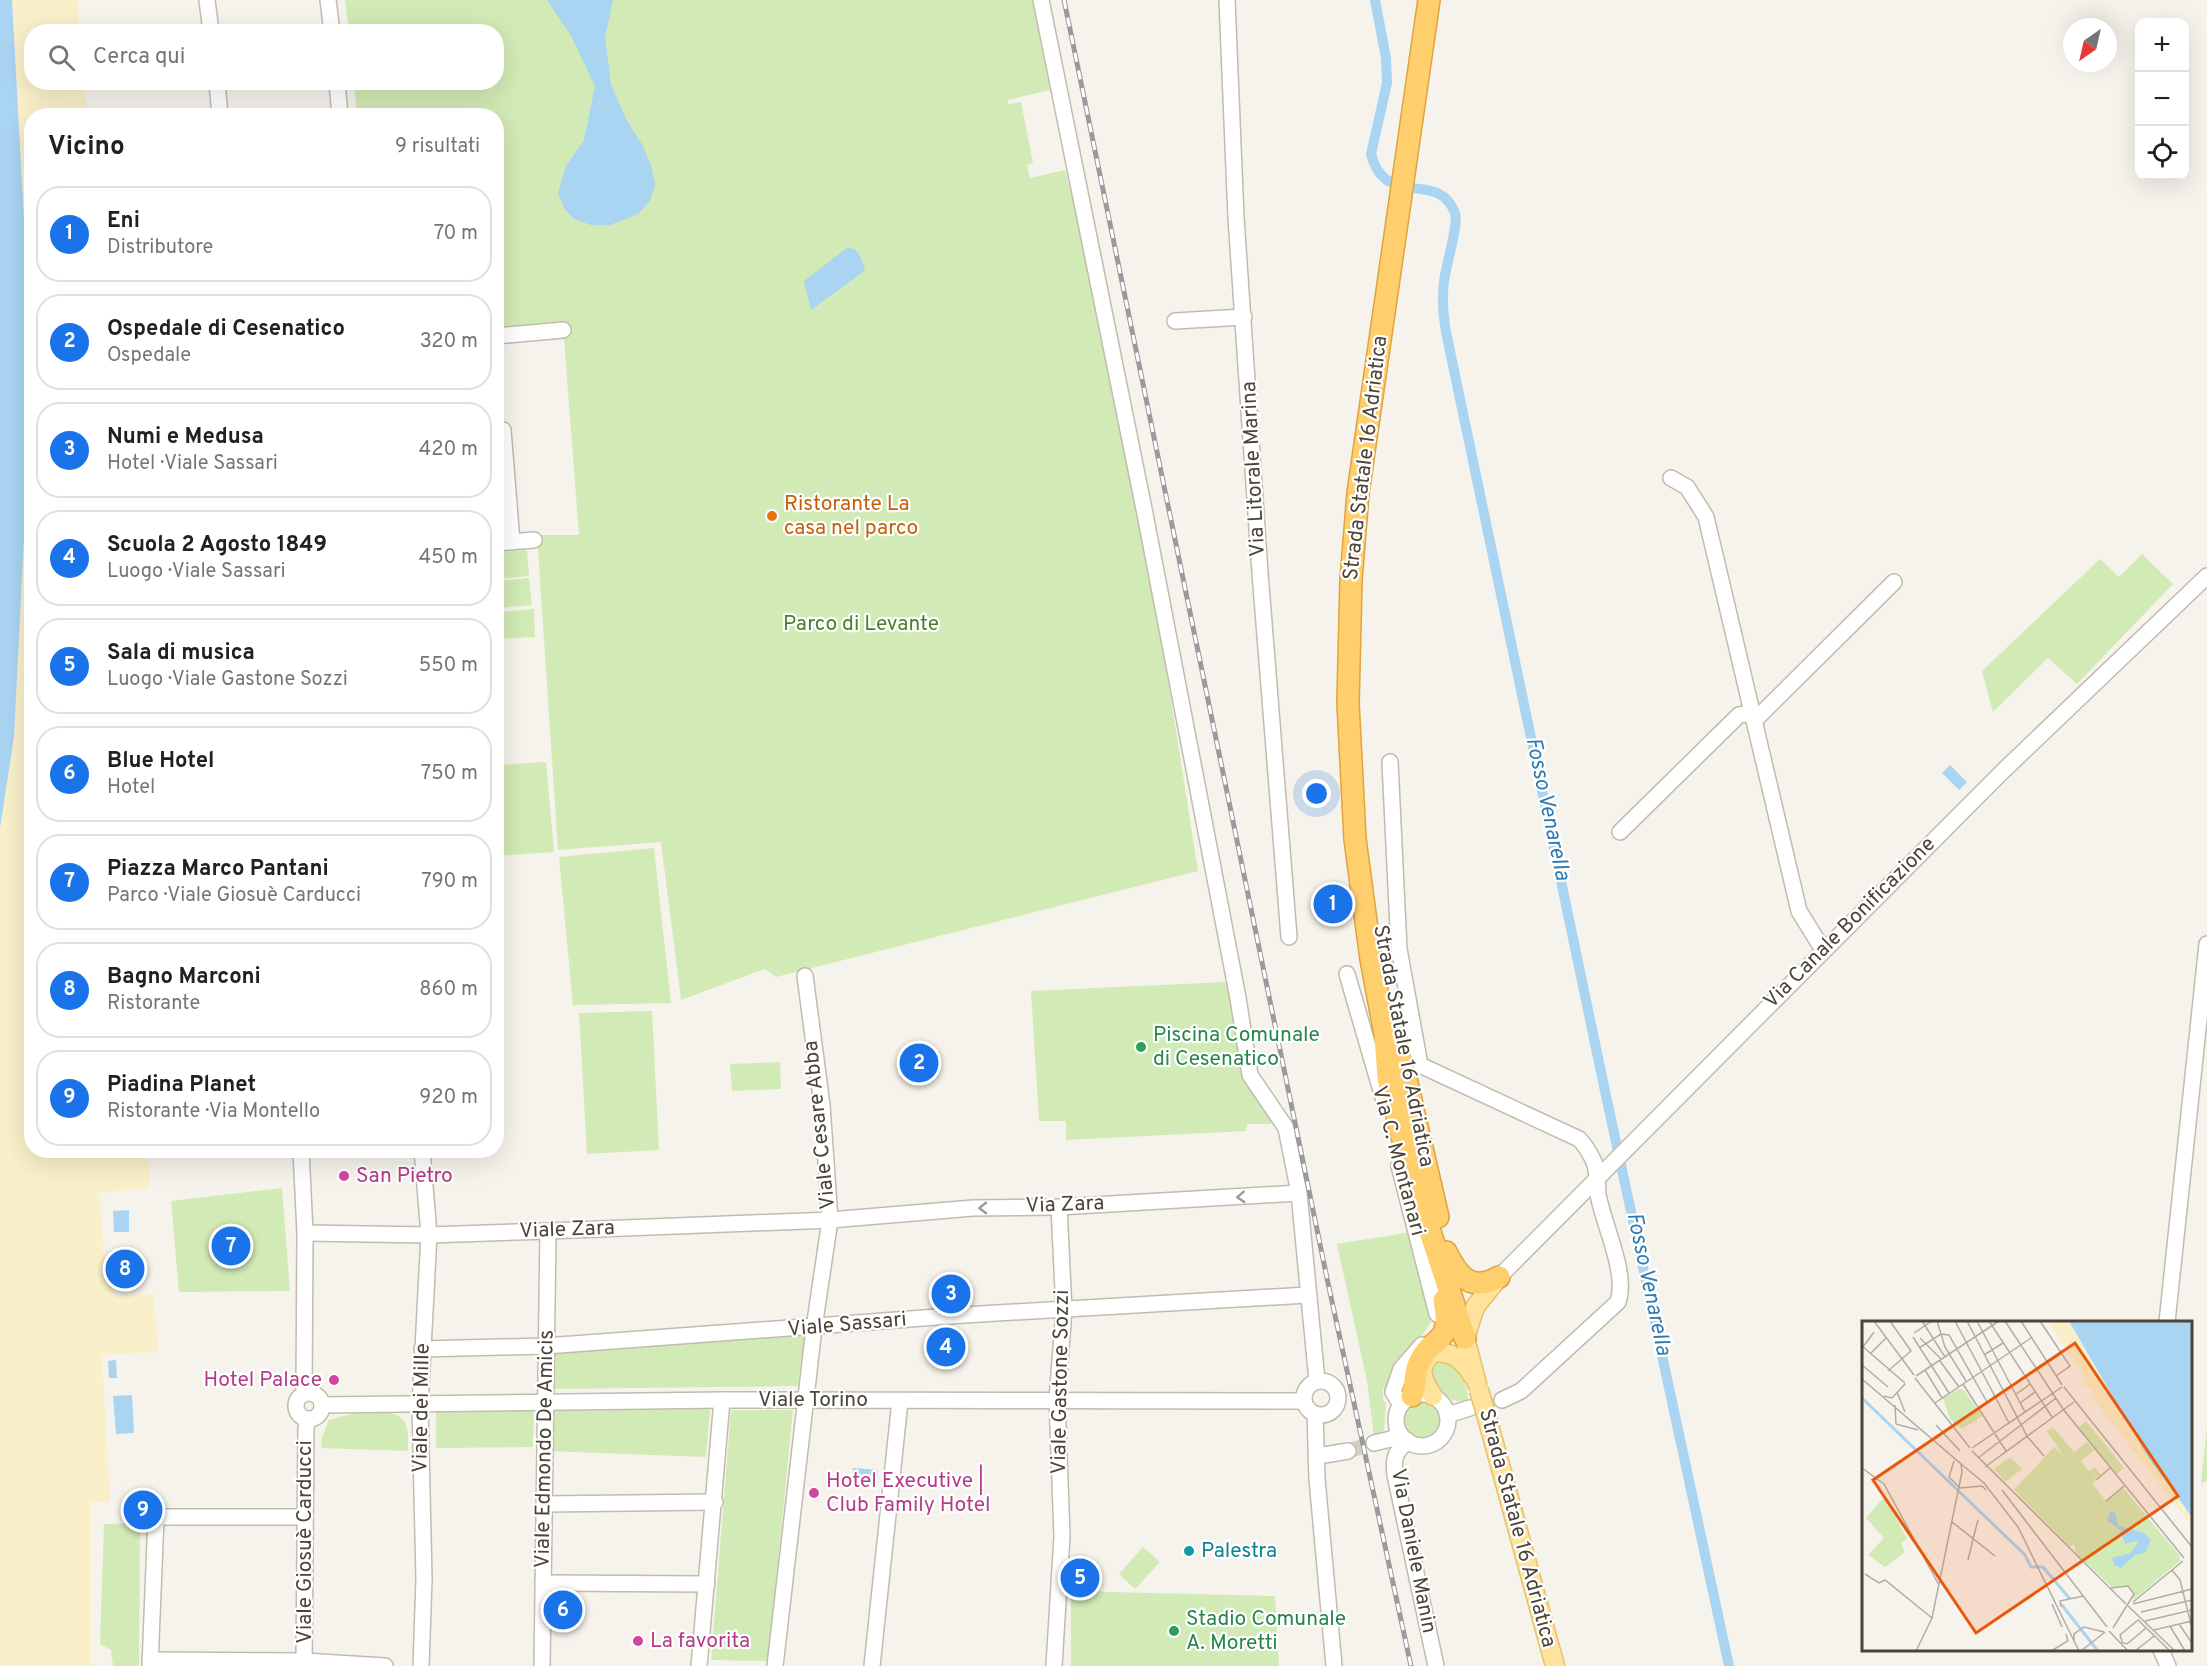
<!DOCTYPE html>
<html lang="it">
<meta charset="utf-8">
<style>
body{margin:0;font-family:Overpass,sans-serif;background:#f2f2f2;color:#202124}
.controls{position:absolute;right:18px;top:18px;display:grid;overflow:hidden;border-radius:12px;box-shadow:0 6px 24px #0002}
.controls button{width:54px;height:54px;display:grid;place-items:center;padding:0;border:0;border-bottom:2px solid #e0e0e0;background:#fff;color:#202124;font:30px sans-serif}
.compass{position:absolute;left:2063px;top:18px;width:54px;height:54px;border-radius:50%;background:#fff;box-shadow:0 6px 24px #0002;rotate:214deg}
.you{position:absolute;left:1317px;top:794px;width:21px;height:21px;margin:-15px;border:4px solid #fff;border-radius:50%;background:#1a73e8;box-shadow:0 0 0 9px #1a73e833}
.badge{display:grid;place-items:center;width:39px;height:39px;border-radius:50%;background:#1a73e8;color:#fff;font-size:20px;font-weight:700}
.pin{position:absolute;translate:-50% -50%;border:3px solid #fff;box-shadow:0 2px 6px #0006}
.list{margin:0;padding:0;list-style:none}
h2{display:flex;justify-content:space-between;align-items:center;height:78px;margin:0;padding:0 24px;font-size:26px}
h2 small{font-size:20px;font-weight:400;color:#757577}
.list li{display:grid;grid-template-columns:39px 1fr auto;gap:18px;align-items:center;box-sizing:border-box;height:96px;margin:0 12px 12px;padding:0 12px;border:2px solid #e0e0e0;border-radius:24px}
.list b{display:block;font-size:22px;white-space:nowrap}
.list p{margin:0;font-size:20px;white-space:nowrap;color:#757577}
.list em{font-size:20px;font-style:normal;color:#757577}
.icon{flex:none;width:33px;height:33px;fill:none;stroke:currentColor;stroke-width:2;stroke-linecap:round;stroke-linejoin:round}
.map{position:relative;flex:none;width:2207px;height:1666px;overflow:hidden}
.search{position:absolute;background:#fff;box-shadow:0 6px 24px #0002;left:24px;top:24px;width:480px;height:66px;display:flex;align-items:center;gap:15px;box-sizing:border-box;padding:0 21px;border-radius:24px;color:#757577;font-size:22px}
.panel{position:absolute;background:#fff;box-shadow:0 6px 24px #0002;left:24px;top:108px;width:480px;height:1050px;border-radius:24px}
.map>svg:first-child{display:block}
</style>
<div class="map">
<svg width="2207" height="1666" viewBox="0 0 2207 1666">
<rect width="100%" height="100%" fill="#f6f3ec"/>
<!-- green -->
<g fill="#d2eab5">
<polygon points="345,0 1032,0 1050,90 1008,100 1008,104 1021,102 1033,163 1027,165 1030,178 1065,170 1089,268 1151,571 1198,871 776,977 765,969 681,1000 661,842 558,850 537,535 579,535 563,326 497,330 496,116 357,115 354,83 496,82 496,32 349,31"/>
<polygon points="527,550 529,576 497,579 497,552"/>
<polygon points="2142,554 2173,584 2077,684 2048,658 1993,712 1982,671 2100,559 2119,577"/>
<polygon points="529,578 532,605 497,608 497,581"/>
<polygon points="534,609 535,637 497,639 497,612"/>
<polygon points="546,762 554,852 497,856 497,765"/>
<polygon points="654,848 671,1003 573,1005 559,857"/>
<polygon points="1226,982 1244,1070 1272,1124 1247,1124 1246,1131 1066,1140 1066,1121 1039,1121 1031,991"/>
<polygon points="652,1011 659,1150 587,1154 579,1013"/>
<polygon points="780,1062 781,1089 732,1091 730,1064"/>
<polygon points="282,1188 290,1291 179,1292 171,1201"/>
<polygon points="1411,1232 1434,1311 1431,1322 1388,1388 1383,1389 1383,1401 1386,1402 1384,1433 1374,1437 1367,1381 1337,1244"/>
<polygon points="805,1333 798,1386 549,1389 549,1351"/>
<path d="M1443 1356 1463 1373 1469 1401C1452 1403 1443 1396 1429 1386L1425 1366Z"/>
<circle cx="1421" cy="1420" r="21"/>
<polygon points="710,1409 706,1457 549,1451 551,1411"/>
<polygon points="534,1410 533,1447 436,1448 436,1412"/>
<polygon points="731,1410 793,1410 768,1661 711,1660"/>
<path d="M359 1412C395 1414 411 1407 408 1451L321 1448 322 1437 329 1420Z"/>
<polygon points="2207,1426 2207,1481 2201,1483"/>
<polygon points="140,1523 139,1666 113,1666 111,1650 100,1644 104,1524"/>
<polygon points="1143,1547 1160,1562 1135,1589 1119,1574"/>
<polygon points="1071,1591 1275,1596 1279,1666 1071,1666"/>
</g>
<!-- sand -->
<polygon fill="#f9efc9" points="12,0 77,0 80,31 32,32 32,82 84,83 87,115 32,116 32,1150 148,1151 150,1188 99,1193 104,1254 112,1267 113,1295 154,1294 158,1352 102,1355 110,1502 91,1502 91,1666 0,1666 0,828 14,737 27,478 26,256"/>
<!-- water -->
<g fill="#a9d4f2">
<polygon points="0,0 12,0 26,256 27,478 14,737 0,828"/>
<polygon points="547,0 613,0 605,38 611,85 626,119 643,146 652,168 655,185 650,201 638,214 610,225 591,225 574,219 564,208 558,193 566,166 584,140 595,86 571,36"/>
<polygon points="848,247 857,251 865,267 863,272 811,310 804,281"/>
<polygon points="1950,765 1967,782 1959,790 1942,773"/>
<polygon points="129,1210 129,1232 114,1232 113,1211"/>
<polygon points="116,1360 117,1378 109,1378 108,1361"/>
<polygon points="132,1395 134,1433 116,1434 113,1396"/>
<polygon points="853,1468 878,1470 877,1484 852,1481"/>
</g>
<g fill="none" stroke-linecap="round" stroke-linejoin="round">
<!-- canal -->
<path stroke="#a9d4f2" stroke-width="10" d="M1375 0 1386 58 1387 83 1371 154C1386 211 1438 168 1455 213 1459 223 1446 265 1444 281 1442 298 1443 314 1446 332L1605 1091 1729 1666"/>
<!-- minor-tunnel -->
<polyline stroke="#d4d0c8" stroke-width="15" stroke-dasharray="15 8" stroke-linecap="butt" points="1348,1451 1374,1443"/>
<!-- minor casing -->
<g stroke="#c2bbae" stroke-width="18">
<g id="minor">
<polyline points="207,0 211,32"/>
<polyline points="328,0 332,32"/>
<polyline points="1041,0 1145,514 1238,998 1250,1075 1286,1128 1299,1193 1317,1381"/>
<polyline points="1227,0 1236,218 1260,573 1289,937"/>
<polyline points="217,82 220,116"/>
<polyline points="337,82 340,116"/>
<polyline points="1175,321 1244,317"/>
<polyline points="496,336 563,330"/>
<polyline points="503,430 512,542"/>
<polyline points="1671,478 1687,487 1706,517 1799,911 1823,950"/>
<polyline points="496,543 534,540"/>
<polyline points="1754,721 1894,582"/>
<path d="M1390 762 1399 949 1420 1065 1579 1139C1586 1146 1590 1153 1594 1162 1598 1172 1597 1183 1598 1194 1603 1224 1628 1273 1618 1302L1521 1391 1502 1400"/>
<polyline points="1620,832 1739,715 1752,713"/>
<polyline points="1347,974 1384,1101"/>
<polyline points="301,1150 305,1233 304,1393"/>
<polyline points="1399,1166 1437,1314"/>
<polyline points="305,1233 429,1235 548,1231 830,1220 973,1208 1059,1207 1299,1193"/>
<polyline points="1499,1277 2003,771 2207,576"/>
<polyline points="2167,1322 2207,944"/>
<polyline points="422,1349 546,1346 964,1315 1308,1295"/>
<circle cx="1321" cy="1398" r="17"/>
<circle cx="309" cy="1406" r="13"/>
<circle cx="1422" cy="1420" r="26"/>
<polyline points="322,1405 722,1400 1304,1401"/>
<polyline points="1401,1405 1393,1392 1401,1369 1422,1345"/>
<polyline points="1315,1414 1317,1479 1334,1666"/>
<polyline points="1447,1415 1470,1408"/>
<path d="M1408 1441C1395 1452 1393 1458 1395 1475L1436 1666"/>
<polyline points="1374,1443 1391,1439 1400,1434"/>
<polyline points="1324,1455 1348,1451"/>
<polyline points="544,1504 715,1502"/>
<polyline points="543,1583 707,1584"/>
<polyline points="2161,1650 2168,1666"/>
<polyline points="150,1660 304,1661 385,1666"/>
<polyline points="150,1666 156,1517 304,1517"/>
<polyline points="304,1666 306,1428 308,1419"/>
<polyline points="421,1666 424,1579 420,1405 429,1235 422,1150"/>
<polyline points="542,1666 548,1231"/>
<polyline points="699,1666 722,1400"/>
<polyline points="775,1666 814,1328 830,1220 822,1105 805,976"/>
<polyline points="872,1666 900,1401"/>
<polyline points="1054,1666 1062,1536 1057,1399 1064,1310 1059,1207"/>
</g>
</g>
<!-- major casing -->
<g stroke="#e6c16a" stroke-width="21">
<g id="major">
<polyline points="1477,1384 1465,1338 1475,1307 1499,1277"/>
<path d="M1433 1396C1422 1379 1416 1368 1433 1353 1451 1350 1463 1360 1472 1375"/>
<polyline points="1486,1414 1555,1666"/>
</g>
</g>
<!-- highway casing -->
<g stroke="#e0a43c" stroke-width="24">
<g id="highway">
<polyline points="1429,0 1358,493 1351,580 1348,703 1355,839 1371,959 1385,1034 1388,1079 1412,1177 1465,1338"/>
<polyline points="1395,1031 1438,1217"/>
<path d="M1446 1252C1458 1276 1471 1293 1499 1277"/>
<path d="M1412 1396C1416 1385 1414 1373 1419 1363 1433 1332 1453 1349 1444 1300"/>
</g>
</g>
<!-- minor -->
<use href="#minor" stroke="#fff" stroke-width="15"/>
<!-- major -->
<use href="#major" stroke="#ffe39c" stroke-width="18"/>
<!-- highway -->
<use href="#highway" stroke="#ffcf6e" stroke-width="21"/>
<!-- rail casing -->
<g stroke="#9a9a9a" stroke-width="5">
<polyline id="rail" points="1064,0 1328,1283 1411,1666"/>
</g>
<!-- rail -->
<use href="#rail" stroke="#fff" stroke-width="3" stroke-dasharray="9" stroke-linecap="butt"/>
<!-- major-bridge casing -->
<g stroke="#e6c16a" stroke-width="21" stroke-linecap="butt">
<polyline id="major-bridge" points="1479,1390 1486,1414"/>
</g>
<!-- major-bridge -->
<use href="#major-bridge" stroke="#ffe39c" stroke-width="18"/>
</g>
<!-- one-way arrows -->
<defs><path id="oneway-chevron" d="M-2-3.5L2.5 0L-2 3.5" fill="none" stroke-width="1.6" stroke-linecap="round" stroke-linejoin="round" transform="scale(1.5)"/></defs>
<g stroke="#9c9892">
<use href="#oneway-chevron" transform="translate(1241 1197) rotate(177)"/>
<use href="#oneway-chevron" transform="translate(983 1208) rotate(179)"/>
</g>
<!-- markers -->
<circle fill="#e8710a" stroke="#fff" stroke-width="2" cx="772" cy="516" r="6"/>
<g fill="#2e9e5b" stroke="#fff" stroke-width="2">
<circle cx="1141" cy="1047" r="6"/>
<circle cx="1174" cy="1631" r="6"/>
</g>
<g fill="#d1479c" stroke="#fff" stroke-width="2">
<circle cx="344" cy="1176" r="6"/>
<circle cx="334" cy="1380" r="6"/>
<circle cx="814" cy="1493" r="6"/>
<circle cx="638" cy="1641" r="6"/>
</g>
<circle fill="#0f9aa8" stroke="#fff" stroke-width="2" cx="1189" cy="1551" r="6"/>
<g text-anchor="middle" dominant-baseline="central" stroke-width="4.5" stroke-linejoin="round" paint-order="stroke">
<!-- street labels -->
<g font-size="21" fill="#4b4439" stroke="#fff">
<text transform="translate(1366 458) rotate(-83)">Strada Statale 16 Adriatica</text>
<text transform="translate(1254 469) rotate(-93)">Via Litorale Marina</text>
<text transform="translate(1850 923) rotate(-45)">Via Canale Bonificazione</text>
<text transform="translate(1403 1046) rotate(79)">Strada Statale 16 Adriatica</text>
<text transform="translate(820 1125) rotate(-96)">Viale Cesare Abba</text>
<text transform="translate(1398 1161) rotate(75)">Via C. Montanari</text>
<text transform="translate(1065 1205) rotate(-2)">Via Zara</text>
<text transform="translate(567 1230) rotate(-2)">Viale Zara</text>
<text transform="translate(847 1325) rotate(-5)">Viale Sassari</text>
<text transform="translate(1061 1382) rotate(-89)">Viale Gastone Sozzi</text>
<text x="813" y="1400">Viale Torino</text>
<text transform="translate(422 1408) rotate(-89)">Viale dei Mille</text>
<text transform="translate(545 1449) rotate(-89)">Viale Edmondo De Amicis</text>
<text transform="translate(1517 1528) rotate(75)">Strada Statale 16 Adriatica</text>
<text transform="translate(305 1542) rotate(-90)">Viale Giosuè Carducci</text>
<text transform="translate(1413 1551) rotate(79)">Via Daniele Manin</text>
</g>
<!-- food labels -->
<g font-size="21" fill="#c56008" stroke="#fff" text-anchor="start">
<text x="784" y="504">Ristorante La<tspan x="784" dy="24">casa nel parco</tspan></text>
</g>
<!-- park labels -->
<g font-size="21" fill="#4a7f2a" stroke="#fff">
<text x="861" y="624">Parco di Levante</text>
</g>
<!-- leisure labels -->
<g font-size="21" fill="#27864d" stroke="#fff" text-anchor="start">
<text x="1153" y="1035">Piscina Comunale<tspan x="1153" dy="24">di Cesenatico</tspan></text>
<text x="1186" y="1619">Stadio Comunale<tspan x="1186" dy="24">A. Moretti</tspan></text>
</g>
<!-- hotel labels -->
<g font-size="21" fill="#b23c85" stroke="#fff" text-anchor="start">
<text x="356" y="1176">San Pietro</text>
<text x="322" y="1380" text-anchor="end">Hotel Palace</text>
<text x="826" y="1481">Hotel Executive |<tspan x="826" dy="24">Club Family Hotel</tspan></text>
<text x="650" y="1641">La favorita</text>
</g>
<!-- culture labels -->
<g font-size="21" fill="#0d838f" stroke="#fff" text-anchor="start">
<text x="1201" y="1551">Palestra</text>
</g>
<!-- water labels -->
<g font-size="22" font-style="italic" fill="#2e7ab2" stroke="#fff">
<text transform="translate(1547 809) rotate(78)">Fosso Venarella</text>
<text transform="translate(1648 1284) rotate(78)">Fosso Venarella</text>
</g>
</g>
<!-- overview -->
<g transform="translate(1862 1321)">
<rect width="330" height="330" fill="#f6f3ec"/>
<path d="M97 68H101L120 95 114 99 116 104 113 100 100 108 88 98 81 77ZM224 100 262 147 254 153 217 106ZM191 106 212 131 225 121 232 129 219 140 227 150 233 146 239 154 234 157 229 152 234 159 230 162 244 180 261 167 318 235V240L271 279 269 266H250L214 232 212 223 208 226 152 169 192 126 201 135 185 110ZM148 136 160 148 143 161 132 148ZM23 175 45 218 39 222 43 231 23 246 6 234 22 217 4 197Z" fill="#d2eab5"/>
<path d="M186 0H207L284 133 330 196V205L229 75 233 72 218 61 223 57Z" fill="#f9efc9"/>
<path d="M207 0H330V196L284 133ZM248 191 253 192 257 205 282 212 289 219 283 232 273 234 259 247 252 244 250 237 269 232 277 219 263 223 258 209 245 199Z" fill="#a9d4f2"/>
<path fill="none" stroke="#a9d4f2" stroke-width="3" d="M0 77 163 234 169 246H181L208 278M199 283 236 330"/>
<path fill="none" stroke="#b2ada4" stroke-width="1.5" d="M12 0 52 54M60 0 83 36M75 0 83 26 104 60M93 0 147 102M105 0 165 115 182 135M115 0 163 91M127 0 190 96M143 0 201 88 322 237M159 0 200 64M178 0 208 45 194 55M52 12 70 0M51 16 87 72M58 17 79 38M0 25 43 62M1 26 12 11M57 27 79 13 87 14 125 81M8 33 24 17M122 34 141 22M78 40 97 66M0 44 26 66M63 49 80 77M26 50 49 30 28 0M54 55 137 0M53 57 108 127M0 58 99 143 100 151M101 63 144 130M202 66 330 226M35 71 43 91M153 74 168 63M22 75 30 77 43 63M73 82 169 17M158 82 173 71M33 84 34 103M116 87 200 32M34 103 56 109M74 104 98 130M110 127 200 66M110 130 264 283M116 137 194 77M92 140 87 156 98 167 120 165 124 169M99 143 122 162 156 206 217 330M123 146 212 81M0 147 22 163 77 264M234 159 248 147M140 169 245 306M244 180 262 165M90 201 133 235M111 218 116 199M106 239 111 218M310 249 318 259 330 307M3 253 17 262 23 259 70 297M249 267 266 265 272 273 251 307M271 281 321 240M190 283 200 306M271 283 330 268M266 285 313 330M199 286 198 280 221 275M279 291 330 279M283 300 330 289M317 303 330 322M308 305 323 330M292 309 330 300M247 310 266 330M212 320V313L222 306 242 311M260 320 258 314 276 299 308 330M259 321 265 323 284 307M54 330 70 297 100 151M189 330 206 320 204 313M219 330 243 311M273 330 292 315"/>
<path fill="#e8590c" fill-opacity="0.15" stroke="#e8590c" stroke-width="3" d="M213 22 316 175 114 312 11 159Z"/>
<rect width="330" height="330" fill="none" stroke="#4b4439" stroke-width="3"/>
</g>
</svg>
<div class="controls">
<button>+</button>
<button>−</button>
<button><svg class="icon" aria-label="locate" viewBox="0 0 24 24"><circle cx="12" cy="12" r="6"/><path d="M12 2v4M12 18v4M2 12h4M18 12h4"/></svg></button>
</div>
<svg class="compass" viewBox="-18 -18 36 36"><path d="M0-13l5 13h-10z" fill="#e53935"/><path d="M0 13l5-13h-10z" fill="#757577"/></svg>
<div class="you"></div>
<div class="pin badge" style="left:1333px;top:904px">1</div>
<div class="pin badge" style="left:919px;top:1063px">2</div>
<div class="pin badge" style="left:951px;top:1294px">3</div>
<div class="pin badge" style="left:946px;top:1347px">4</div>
<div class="pin badge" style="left:1080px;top:1578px">5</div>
<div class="pin badge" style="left:563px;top:1610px">6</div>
<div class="pin badge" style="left:231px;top:1246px">7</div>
<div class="pin badge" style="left:125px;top:1269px">8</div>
<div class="pin badge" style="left:143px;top:1510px">9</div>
<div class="search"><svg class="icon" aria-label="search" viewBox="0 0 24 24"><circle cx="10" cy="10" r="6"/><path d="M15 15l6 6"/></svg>Cerca qui</div>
<section class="panel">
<h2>Vicino<small>9 risultati</small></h2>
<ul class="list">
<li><span class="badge">1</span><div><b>Eni</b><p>Distributore</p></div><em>70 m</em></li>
<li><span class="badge">2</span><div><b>Ospedale di Cesenatico</b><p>Ospedale</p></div><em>320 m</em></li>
<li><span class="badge">3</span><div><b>Numi e Medusa</b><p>Hotel · Viale Sassari</p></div><em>420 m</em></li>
<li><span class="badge">4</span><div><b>Scuola 2 Agosto 1849</b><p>Luogo · Viale Sassari</p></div><em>450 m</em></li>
<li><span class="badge">5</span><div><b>Sala di musica</b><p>Luogo · Viale Gastone Sozzi</p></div><em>550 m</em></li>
<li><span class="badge">6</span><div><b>Blue Hotel</b><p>Hotel</p></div><em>750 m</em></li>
<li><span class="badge">7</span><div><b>Piazza Marco Pantani</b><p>Parco · Viale Giosuè Carducci</p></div><em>790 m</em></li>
<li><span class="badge">8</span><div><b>Bagno Marconi</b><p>Ristorante</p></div><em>860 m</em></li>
<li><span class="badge">9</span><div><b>Piadina Planet</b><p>Ristorante · Via Montello</p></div><em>920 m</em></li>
</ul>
</section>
</div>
